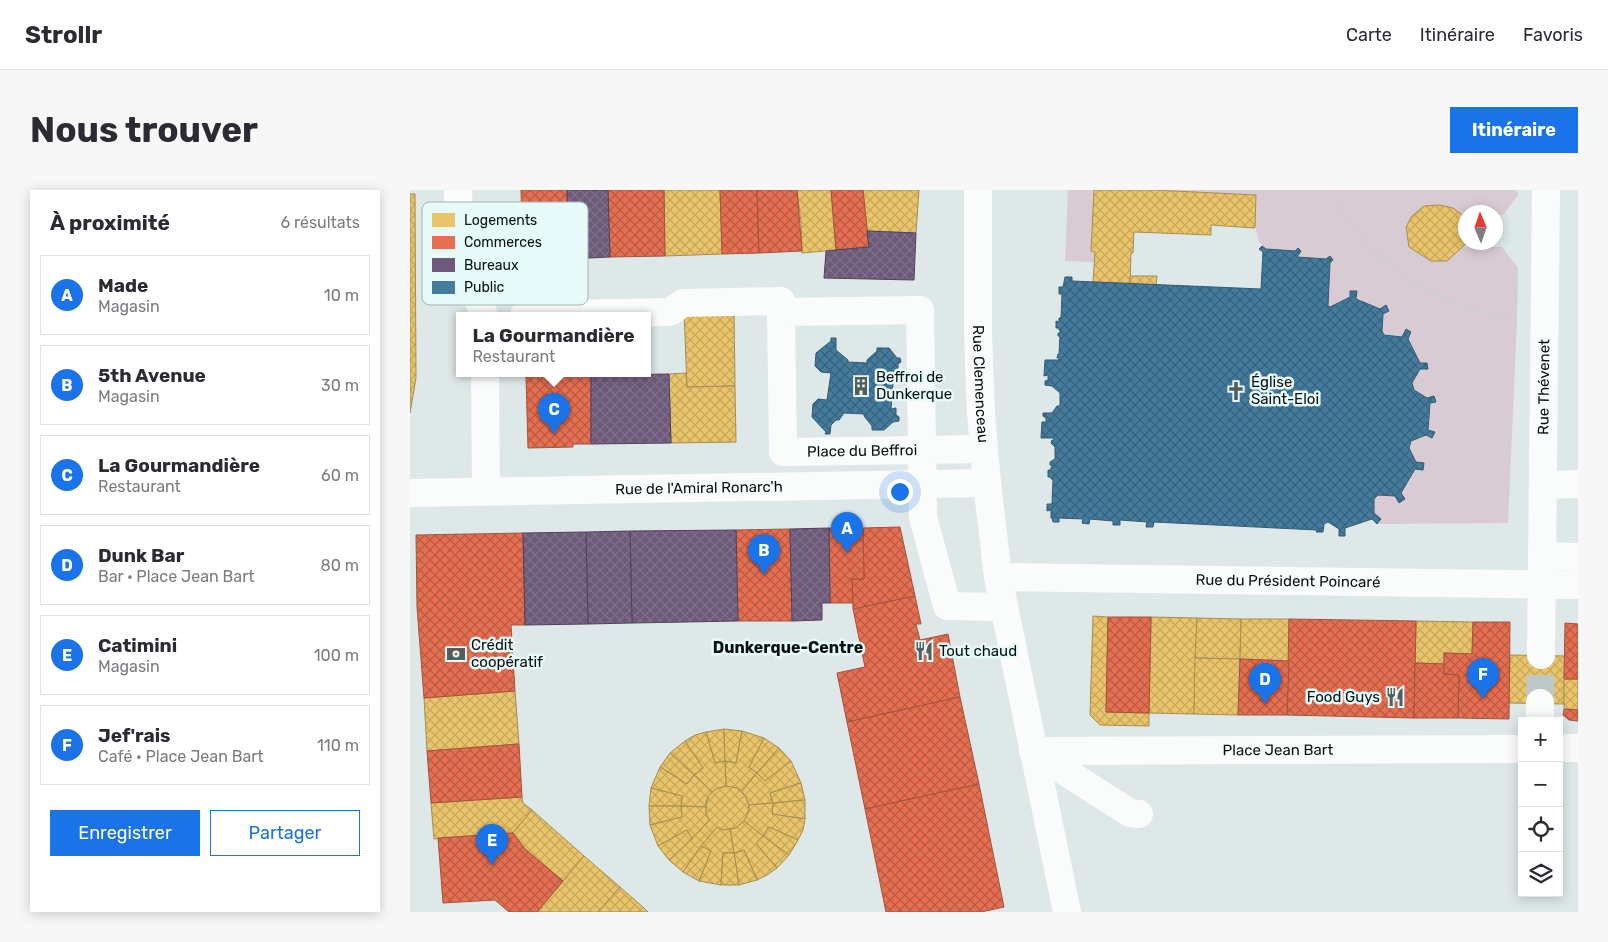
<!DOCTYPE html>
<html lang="fr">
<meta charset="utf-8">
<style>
body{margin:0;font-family:Rubik,sans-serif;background:#f7f7f7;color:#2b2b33}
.controls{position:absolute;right:15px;bottom:15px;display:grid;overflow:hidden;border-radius:0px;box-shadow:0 2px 12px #0003}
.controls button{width:45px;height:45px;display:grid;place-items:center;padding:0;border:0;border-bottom:1px solid #e1e1e2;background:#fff;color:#2b2b33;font:25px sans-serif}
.compass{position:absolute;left:1048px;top:15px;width:45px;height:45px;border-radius:50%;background:#fff;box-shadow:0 2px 12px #0003;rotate:358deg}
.you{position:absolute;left:489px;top:301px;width:18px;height:18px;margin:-12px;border:4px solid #fff;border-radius:50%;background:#1a73e8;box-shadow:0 0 0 8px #1a73e833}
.badge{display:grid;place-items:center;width:32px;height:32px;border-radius:50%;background:#1a73e8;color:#fff;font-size:16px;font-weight:700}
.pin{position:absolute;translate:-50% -41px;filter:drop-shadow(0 1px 2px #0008)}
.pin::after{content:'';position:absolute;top:26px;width:18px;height:15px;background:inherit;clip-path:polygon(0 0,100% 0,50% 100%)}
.popup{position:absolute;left:46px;top:122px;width:195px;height:65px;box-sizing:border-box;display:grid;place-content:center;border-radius:0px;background:#fff;filter:drop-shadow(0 1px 4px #0005);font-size:16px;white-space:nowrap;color:#7c7c81}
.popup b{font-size:19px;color:#2b2b33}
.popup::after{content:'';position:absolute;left:50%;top:100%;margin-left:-10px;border:10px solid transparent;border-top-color:#fff}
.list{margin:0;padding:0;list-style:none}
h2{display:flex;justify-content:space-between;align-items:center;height:65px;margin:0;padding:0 20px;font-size:21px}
h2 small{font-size:16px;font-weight:400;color:#7c7c81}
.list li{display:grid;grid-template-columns:32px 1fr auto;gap:15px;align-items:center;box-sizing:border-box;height:80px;margin:0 10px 10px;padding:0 10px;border:1px solid #e1e1e2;border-radius:0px}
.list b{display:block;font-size:19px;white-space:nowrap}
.list p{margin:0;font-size:16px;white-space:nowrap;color:#7c7c81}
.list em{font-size:16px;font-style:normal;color:#7c7c81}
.actions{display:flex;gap:10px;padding:15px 20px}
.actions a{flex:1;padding:11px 0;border:1px solid #1a73e8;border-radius:0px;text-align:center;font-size:18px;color:#1a73e8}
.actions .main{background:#1a73e8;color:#fff}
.icon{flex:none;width:28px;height:28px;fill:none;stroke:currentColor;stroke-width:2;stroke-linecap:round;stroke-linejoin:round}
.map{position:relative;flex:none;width:1168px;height:722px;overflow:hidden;border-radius:0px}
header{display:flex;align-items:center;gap:30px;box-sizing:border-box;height:70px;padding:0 25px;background:#fff;border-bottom:1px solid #e1e1e2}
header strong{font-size:24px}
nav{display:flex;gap:28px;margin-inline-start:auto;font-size:18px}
.intro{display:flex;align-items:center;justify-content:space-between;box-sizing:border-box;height:120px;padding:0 30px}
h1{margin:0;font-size:35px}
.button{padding:12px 22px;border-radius:0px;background:#1a73e8;color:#fff;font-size:18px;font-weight:700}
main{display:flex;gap:30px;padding:0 30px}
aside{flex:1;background:#fff;border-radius:0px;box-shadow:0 2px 12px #0003}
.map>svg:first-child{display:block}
</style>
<header>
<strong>Strollr</strong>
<nav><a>Carte</a><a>Itinéraire</a><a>Favoris</a></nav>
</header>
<div class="intro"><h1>Nous trouver</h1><a class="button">Itinéraire</a></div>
<main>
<aside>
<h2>À proximité<small>6 résultats</small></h2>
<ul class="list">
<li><span class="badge">A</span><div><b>Made</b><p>Magasin</p></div><em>10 m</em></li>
<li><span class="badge">B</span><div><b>5th Avenue</b><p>Magasin</p></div><em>30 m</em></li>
<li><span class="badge">C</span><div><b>La Gourmandière</b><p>Restaurant</p></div><em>60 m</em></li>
<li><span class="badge">D</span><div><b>Dunk Bar</b><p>Bar · Place Jean Bart</p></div><em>80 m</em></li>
<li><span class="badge">E</span><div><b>Catimini</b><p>Magasin</p></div><em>100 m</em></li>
<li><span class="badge">F</span><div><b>Jef'rais</b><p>Café · Place Jean Bart</p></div><em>110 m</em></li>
</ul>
<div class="actions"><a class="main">Enregistrer</a><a>Partager</a></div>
</aside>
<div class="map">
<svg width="1168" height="722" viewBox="0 0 1168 722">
<defs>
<pattern id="homes-cross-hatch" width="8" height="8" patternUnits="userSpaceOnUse" patternTransform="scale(1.25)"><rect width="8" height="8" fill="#e9c46a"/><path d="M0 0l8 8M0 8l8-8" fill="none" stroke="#c6a75b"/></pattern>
<pattern id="shops-cross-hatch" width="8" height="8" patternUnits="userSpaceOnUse" patternTransform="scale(1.25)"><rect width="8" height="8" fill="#e76f51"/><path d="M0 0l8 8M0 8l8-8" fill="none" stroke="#b95a42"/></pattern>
<pattern id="offices-cross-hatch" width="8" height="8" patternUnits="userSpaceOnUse" patternTransform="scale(1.25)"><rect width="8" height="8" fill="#6d597a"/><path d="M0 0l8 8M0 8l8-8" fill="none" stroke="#7f7089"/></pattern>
<pattern id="public-cross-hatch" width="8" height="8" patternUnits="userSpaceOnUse" patternTransform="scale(1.25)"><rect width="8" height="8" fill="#457b9d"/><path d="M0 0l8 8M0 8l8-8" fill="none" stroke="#38637f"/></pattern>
</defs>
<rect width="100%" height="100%" fill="#dee8e8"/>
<!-- green -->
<g fill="#d8cbd4">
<polygon points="658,0 684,0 681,61 685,62 684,72 655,71"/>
<path d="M744 0H1105L1109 4 1093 25H1086V22H1056L1055 27C1040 16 1032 14 1014 16L996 37 999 57 1021 71H1037L1054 57H1092L1108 78 1107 130 1098 333 967 334 971 329 964 323V309L968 305 991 303 1005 279 1006 272 999 258 1001 251 1016 245 1022 248 1025 242 1018 240 1020 213 1026 212 1024 206 1017 208 1004 200 1002 193 1010 179H1018L1017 173H1010L998 149 1001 142 996 139 992 147 974 145C969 137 972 125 975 115L970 119 946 109V101H941L940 107 920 117 918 116 920 73 923 70 920 66 916 69 887 67 891 61 888 58 885 61C877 61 866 62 858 59 842 55 845 18 846 5Z"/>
</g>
<!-- homes -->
<g fill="url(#homes-cross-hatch)" stroke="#a68e4f">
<polygon points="254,0 310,0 312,64 255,66"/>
<polygon points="387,0 421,0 426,60 392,63 391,33"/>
<polygon points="453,0 509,0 506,43 457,41"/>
<polygon points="684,0 744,0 846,5 845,38 801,35 801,45 724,42 723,63 721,63 720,94 683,92 685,62 681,61"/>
<polygon points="0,4 5,4 6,188 0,223"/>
<polygon points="1029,15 1043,18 1055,27 1056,52 1058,52 1037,71 1021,71 999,57 996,37 1002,26 1014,16"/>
<polygon points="720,86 747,86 746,95 720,94"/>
<polygon points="324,119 325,196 277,197 274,120"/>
<polygon points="276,183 277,197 325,196 326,252 261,253 259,184"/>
<polygon points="683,426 698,427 696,522 739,523 739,536 690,535 680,525"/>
<polygon points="741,427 787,428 784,524 739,523"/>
<polygon points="787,428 831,429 830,469 785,468"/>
<polygon points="831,429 879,429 879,471 830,469"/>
<polygon points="1006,431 1063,432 1062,464 1034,463 1034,474 1005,473"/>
<polygon points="1100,465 1155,466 1154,514 1099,513"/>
<polygon points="785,468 830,469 828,525 784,524"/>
<polygon points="1154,489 1168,489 1168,520 1154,519"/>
<polygon points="105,501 109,554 17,561 14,508"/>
<polygon points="314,539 315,571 305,573 296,542"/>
<polygon points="314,539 332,541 326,573 315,571"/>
<polygon points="332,541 354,548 339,577 347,583 332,601 327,598 316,596 315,571 326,573"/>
<polygon points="296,542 305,573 315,571 316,596 306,599 302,602 284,585 293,578 275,551 285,545"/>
<polygon points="354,548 369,558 347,583 339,577"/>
<polygon points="275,551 293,578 284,585 260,563"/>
<polygon points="369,558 381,571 355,591 347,583"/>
<polygon points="260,563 284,585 277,594 250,577"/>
<polygon points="381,571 391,593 360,603 363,613 339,615 335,606 332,601 347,583 355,591"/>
<polygon points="250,577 277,594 284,585 302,602 296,611 296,617 271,616 272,606 241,598"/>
<polygon points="391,593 395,610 363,613 360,603"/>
<polygon points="316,596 327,598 335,606 339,615 337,626 334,631 326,638 313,640 307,637 291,656 273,682 259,670 299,630 296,624 296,617 298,606 306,599"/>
<polygon points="241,598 272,606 271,616 239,616"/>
<polygon points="112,607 113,613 122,620 103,643 24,649 21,613"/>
<polygon points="395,610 395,629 362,624 363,613"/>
<polygon points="363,613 362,624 395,629 393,640 388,650 359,637 353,646 334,631 339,621 339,615"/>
<polygon points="239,616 271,616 272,627 240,635"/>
<polygon points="271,616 296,617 296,624 299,630 282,649 277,640 248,656 240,635 272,627"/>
<polygon points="122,620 174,666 153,691 115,659 103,643"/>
<polygon points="334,631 353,646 346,653 367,678 357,685 347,690 334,660 324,663 320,639 326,638"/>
<polygon points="307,637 313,640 320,639 324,663 313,663 311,695 289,691 301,661 291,656"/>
<polygon points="359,637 388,650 379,665 353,646"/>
<polygon points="277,640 282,649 259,670 248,656"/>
<polygon points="353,646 379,665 367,678 346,653"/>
<polygon points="291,656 301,661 289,691 273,682"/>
<polygon points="334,660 347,690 329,695 324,663"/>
<polygon points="313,663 324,663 329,695 311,695"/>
<polygon points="174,666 210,697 188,722 127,722"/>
<polygon points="210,697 234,718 238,722 188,722"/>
</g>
<!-- shops -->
<g fill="url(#shops-cross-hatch)" stroke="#a5523e">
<polygon points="111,0 157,0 158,69 113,70"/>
<polygon points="198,0 254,0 255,66 200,67"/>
<polygon points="310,0 347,0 349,63 312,64"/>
<polygon points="347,0 387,0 392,61 349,63"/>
<polygon points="421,0 453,0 459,57 426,60"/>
<polygon points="181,185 181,254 163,254 163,257 118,258 116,186"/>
<polygon points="490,337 505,406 443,419 442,389 454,389 453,338"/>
<polygon points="419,338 453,338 454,389 442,389 443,413 420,413"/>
<polygon points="380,339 382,431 328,431 326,340"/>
<polygon points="113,343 115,435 101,435 105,501 14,508 7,417 6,345"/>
<polygon points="505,406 511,434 506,434 510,450 538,444 550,507 437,532 427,483 455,477 443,419"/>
<polygon points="698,427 741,427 739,523 696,522"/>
<polygon points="879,429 1006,431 1004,528 877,525"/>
<polygon points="1063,432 1100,432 1099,529 1048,528 1049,485 1034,484 1034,463 1062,464"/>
<polygon points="1155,433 1168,434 1168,489 1154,489"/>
<polygon points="830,469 879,471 877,525 828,525"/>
<polygon points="1005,473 1034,474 1034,484 1049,485 1048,528 1004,528"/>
<polygon points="550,507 569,594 455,619 437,532"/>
<polygon points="1154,519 1168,520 1168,531 1159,530 1153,525"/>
<polygon points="109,554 112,607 21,613 17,561"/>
<polygon points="569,594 594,717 571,722 476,722 455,619"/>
<polygon points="103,643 115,659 153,691 127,722 99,722 85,710 33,713 28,648"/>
</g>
<!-- offices -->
<g fill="url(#offices-cross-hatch)" stroke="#4f435a">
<polygon points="157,0 198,0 200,67 158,69"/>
<polygon points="457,41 506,43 504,90 414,88 416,61 459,57"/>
<polygon points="259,184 261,253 181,254 181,185"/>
<polygon points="419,338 420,413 412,413 412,430 382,431 380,339"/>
<polygon points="326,340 328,431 222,433 220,341"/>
<polygon points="220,341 222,433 178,434 176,342"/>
<polygon points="176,342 178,434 115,435 113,343"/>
</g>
<!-- public -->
<g fill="url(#public-cross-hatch)" stroke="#335b73">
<polygon points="852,56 856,59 885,61 888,58 891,61 887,67 916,69 920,66 923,70 920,73 918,116 920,117 940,107 940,101 947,101 946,109 970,119 976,115 979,121 973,124 972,141 974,145 992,147 996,139 1001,142 998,149 1010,173 1017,173 1018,179 1010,179 1002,193 1004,200 1017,208 1024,206 1026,212 1020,213 1018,240 1025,242 1022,248 1016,245 1001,251 999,258 1006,272 1014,273 1013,280 1005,279 991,303 995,309 989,313 985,306 968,305 964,309 964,323 971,329 967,334 962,329 935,338 935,346 929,346 929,339 918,332 914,334 913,342 906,342 907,340 744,332 743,337 736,337 737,332 710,330 710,335 703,335 703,331 680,329 679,334 672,333 673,329 649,328 649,332 643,332 642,328 641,328 641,320 637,321 637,314 642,314 643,289 641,289 641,287 638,287 638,280 641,280 641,277 643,277 643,276 640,275 640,272 645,269 645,257 641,253 642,250 644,250 644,248 631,248 632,232 636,232 636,228 633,226 633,223 642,223 647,216 650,216 650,203 642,196 635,195 635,191 638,190 638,185 634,186 635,170 649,170 649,168 647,168 648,164 649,164 650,146 648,146 648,143 650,143 650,140 649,140 649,138 646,138 646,131 649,132 649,128 651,128 652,104 649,104 649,97 653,97 655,87 662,87 662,91 851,99 853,62 849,59"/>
<polygon points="421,148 426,148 426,160 438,170 438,172 457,173 457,170 467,161 467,158 479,158 487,168 490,168 491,172 488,174 488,181 484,181 481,219 486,218 486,225 489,227 489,231 483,232 474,240 462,240 462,236 454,226 454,224 434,223 429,230 426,230 421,235 420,244 415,244 416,242 402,227 403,214 408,209 417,210 421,183 411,182 405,176 406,163 421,151"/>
</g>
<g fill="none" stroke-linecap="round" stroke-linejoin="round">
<!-- minor-tunnel -->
<polyline stroke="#bec8c8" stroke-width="28" stroke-dasharray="28 14" stroke-linecap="butt" points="1130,513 1131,465"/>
<!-- path -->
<path stroke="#cccfcf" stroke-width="3" stroke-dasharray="2.5 2.5" stroke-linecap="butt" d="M923 0C929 21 941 36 955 51 996 95 1043 116 1101 129"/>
<!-- minor -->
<g stroke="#fafcfc" stroke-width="28">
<path d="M48 0 50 75C55 93 72 106 73 125"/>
<path id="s1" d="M568 0V145L571 223 577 293 588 387 657 722"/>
<path id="s2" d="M114 125 260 122 273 113 371 111V122L373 262 512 260 510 120 371 122"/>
<polyline points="75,183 76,301"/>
<polyline points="574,259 512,260 513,327 537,416 594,417"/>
<polyline points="1134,295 1168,294"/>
<path id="s3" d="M0 303 577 293"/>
<polyline points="1133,366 1168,367"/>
<path id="s4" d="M588 387 1168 395"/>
<path id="s5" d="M1131 465 1136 0"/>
<polyline points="1130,531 1130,513"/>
<polyline points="1149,558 1168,558"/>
<path id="s6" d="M623 561 1112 559"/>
<polyline points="623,561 720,623 729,624"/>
</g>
</g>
<!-- icons -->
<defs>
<g id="building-bare" transform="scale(1.5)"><path d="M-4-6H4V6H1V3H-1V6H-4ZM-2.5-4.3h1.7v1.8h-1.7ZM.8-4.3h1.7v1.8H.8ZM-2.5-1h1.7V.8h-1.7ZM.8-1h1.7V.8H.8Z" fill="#545c5c" stroke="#e6faf9" stroke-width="2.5" paint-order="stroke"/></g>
<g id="church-bare" transform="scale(1.5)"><path d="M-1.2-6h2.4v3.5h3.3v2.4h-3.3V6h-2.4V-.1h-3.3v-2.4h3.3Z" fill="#545c5c" stroke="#e6faf9" stroke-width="2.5" paint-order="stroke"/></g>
<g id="restaurant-bare" transform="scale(1.5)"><path d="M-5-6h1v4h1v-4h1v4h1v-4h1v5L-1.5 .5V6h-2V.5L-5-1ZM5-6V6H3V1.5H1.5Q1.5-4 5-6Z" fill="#545c5c" stroke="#e6faf9" stroke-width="2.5" paint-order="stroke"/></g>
<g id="bank-bare" transform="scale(1.5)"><path d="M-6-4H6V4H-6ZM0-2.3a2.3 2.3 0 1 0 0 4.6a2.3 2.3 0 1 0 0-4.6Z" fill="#545c5c" stroke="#e6faf9" stroke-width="2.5" paint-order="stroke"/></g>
</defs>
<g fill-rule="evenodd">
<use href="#building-bare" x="451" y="196"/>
<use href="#church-bare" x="826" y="201"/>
<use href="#restaurant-bare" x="514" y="461"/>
<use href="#bank-bare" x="46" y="464"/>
<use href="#restaurant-bare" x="985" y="507"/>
</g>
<g text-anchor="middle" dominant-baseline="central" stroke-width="5" stroke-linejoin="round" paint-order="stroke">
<!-- poi labels -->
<g font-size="15" fill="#0a1010" stroke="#e6faf9" text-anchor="start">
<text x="466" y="187">Beffroi de<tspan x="466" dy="17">Dunkerque</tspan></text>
<text x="841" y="192">Église<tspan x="841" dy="17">Saint-Eloi</tspan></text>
<text x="61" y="455">Crédit<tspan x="61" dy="17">coopératif</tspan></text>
<text x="529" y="461">Tout chaud</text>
<text x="970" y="507" text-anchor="end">Food Guys</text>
</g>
<!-- street labels -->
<g font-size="15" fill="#0a1010" stroke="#e6faf9">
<text stroke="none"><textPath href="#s1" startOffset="194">Rue Clemenceau</textPath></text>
<text stroke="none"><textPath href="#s5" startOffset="268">Rue Thévenet</textPath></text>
<text stroke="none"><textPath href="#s2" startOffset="490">Place du Beffroi</textPath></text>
<text stroke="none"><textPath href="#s3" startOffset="289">Rue de l'Amiral Ronarc'h</textPath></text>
<text stroke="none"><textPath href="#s4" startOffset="290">Rue du Président Poincaré</textPath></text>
<text stroke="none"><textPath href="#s6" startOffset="245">Place Jean Bart</textPath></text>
</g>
<!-- neighbourhood labels -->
<g font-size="16" font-weight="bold" fill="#0a1010" stroke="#e6faf9">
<text x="378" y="457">Dunkerque-Centre</text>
</g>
</g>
<!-- legend -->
<rect x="12" y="12" width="166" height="103" rx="8" fill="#e6faf9" stroke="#a4b4b3" stroke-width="1"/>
<rect x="22" y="23" width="23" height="14" fill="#e9c46a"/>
<rect x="22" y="46" width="23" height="13" fill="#e76f51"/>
<rect x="22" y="68" width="23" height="14" fill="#6d597a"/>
<rect x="22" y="91" width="23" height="13" fill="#457b9d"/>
<g font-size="14" fill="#0a1010">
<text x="54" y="35">Logements</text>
<text x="54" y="57">Commerces</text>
<text x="54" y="80">Bureaux</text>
<text x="54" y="102">Public</text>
</g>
</svg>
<div class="controls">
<button>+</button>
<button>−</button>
<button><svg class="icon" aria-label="locate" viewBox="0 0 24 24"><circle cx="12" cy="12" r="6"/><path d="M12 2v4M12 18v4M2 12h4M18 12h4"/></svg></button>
<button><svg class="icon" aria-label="layers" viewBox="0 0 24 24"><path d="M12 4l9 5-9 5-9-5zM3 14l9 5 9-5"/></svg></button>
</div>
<svg class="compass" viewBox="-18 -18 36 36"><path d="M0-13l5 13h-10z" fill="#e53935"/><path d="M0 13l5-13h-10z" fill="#7c7c81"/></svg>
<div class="you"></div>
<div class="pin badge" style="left:437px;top:363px">A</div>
<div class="pin badge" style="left:354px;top:385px">B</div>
<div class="pin badge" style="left:144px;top:244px">C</div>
<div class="popup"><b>La Gourmandière</b>Restaurant</div>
<div class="pin badge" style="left:855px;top:514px">D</div>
<div class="pin badge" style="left:82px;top:675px">E</div>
<div class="pin badge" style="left:1073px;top:509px">F</div>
</div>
</main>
